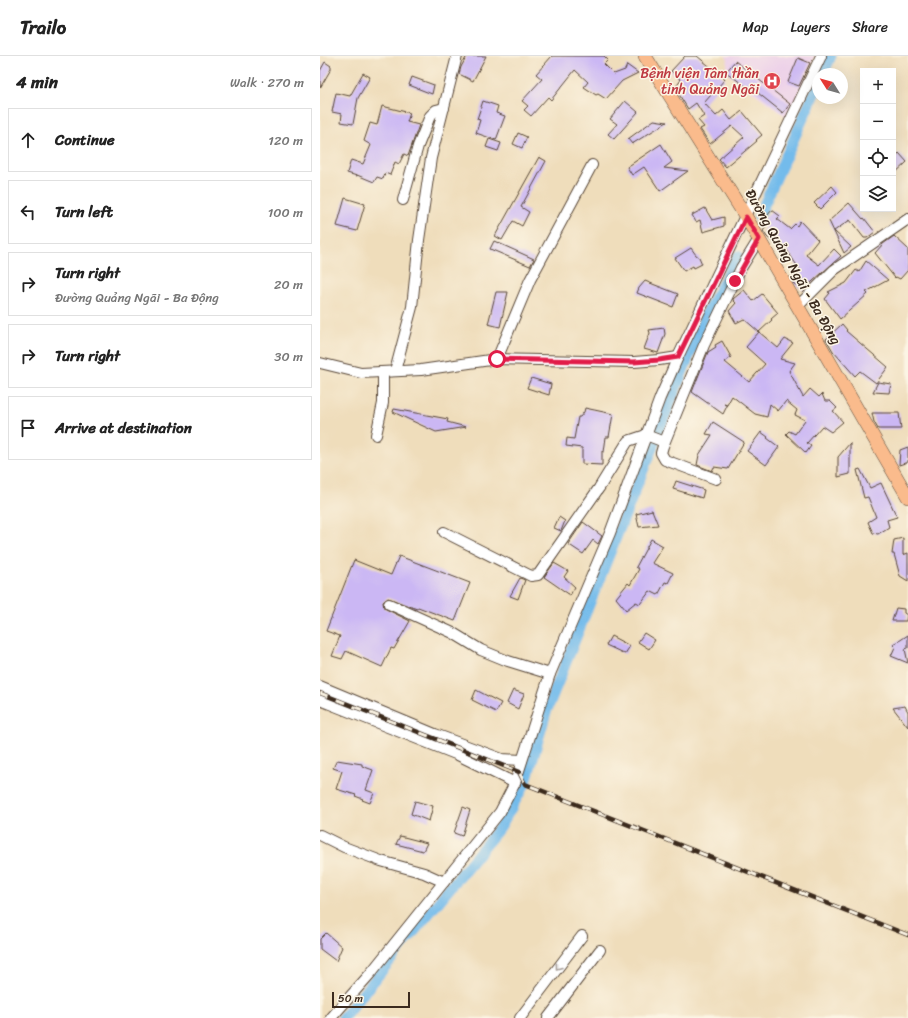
<!DOCTYPE html>
<meta charset="utf-8">
<style>
body{margin:0;font-family:Sriracha,sans-serif;background:#f6f6f6;color:#222}
.controls{position:absolute;right:12px;top:12px;display:grid;overflow:hidden;border-radius:0px;box-shadow:0 4px 16px #0002}
.controls button{width:36px;height:36px;display:grid;place-items:center;padding:0;border:0;border-bottom:1px solid #e0e0e0;background:#fff;color:#222;font:20px sans-serif}
.compass{position:absolute;left:492px;top:12px;width:36px;height:36px;border-radius:50%;background:#fff;box-shadow:0 4px 16px #0002;rotate:307deg}
.scale{position:absolute;left:12px;bottom:10px;width:78px;box-sizing:border-box;padding-left:4px;border:2px solid #3b2a1e;border-top:0;font-size:11px;line-height:14px;white-space:nowrap;color:#3b2a1e;-webkit-text-stroke:3px #fcf5e5;paint-order:stroke}
.stop{position:absolute;width:12px;height:12px;margin:-9px;border:3px solid #e11d48;border-radius:50%;background:#fff}
.stop.end{background:#e11d48;border-color:#fff;box-shadow:0 1px 4px #0008}
.list{margin:0;padding:0;list-style:none}
h2{display:flex;justify-content:space-between;align-items:center;height:52px;margin:0;padding:0 16px;font-size:17px}
h2 small{font-size:13px;font-weight:400;color:#767676}
.list li{display:grid;grid-template-columns:26px 1fr auto;gap:12px;align-items:center;box-sizing:border-box;height:64px;margin:0 8px 8px;padding:0 8px;border:1px solid #e0e0e0;border-radius:0px}
.list b{display:block;font-size:15px;white-space:nowrap}
.list p{margin:0;font-size:13px;white-space:nowrap;color:#767676}
.list em{font-size:13px;font-style:normal;color:#767676}
.icon{flex:none;width:22px;height:22px;fill:none;stroke:currentColor;stroke-width:2;stroke-linecap:round;stroke-linejoin:round}
.map{position:relative;flex:none;width:588px;height:962px;overflow:hidden}
header{display:flex;align-items:center;gap:24px;box-sizing:border-box;height:56px;padding:0 20px;background:#fff;border-bottom:1px solid #e0e0e0}
header strong{font-size:19px}
nav{display:flex;gap:22px;margin-inline-start:auto;font-size:14px}
main{display:flex}
aside{flex:1;background:#fff}
.map>svg:first-child{display:block}
</style>
<header>
<strong>Trailo</strong>
<nav><a>Map</a><a>Layers</a><a>Share</a></nav>
</header>
<main>
<aside>
<h2>4 min<small>Walk · 270 m</small></h2>
<ul class="list">
<li><svg class="icon" aria-label="ahead" viewBox="0 0 24 24"><path d="M12 20V5M6 11l6-6 6 6"/></svg><div><b>Continue</b></div><em>120 m</em></li>
<li><svg class="icon" aria-label="left" viewBox="0 0 24 24"><path d="M17 20v-9H6M10 6l-5 5 5 5"/></svg><div><b>Turn left</b></div><em>100 m</em></li>
<li><svg class="icon" aria-label="right" viewBox="0 0 24 24"><path d="M7 20v-9h11M14 6l5 5-5 5"/></svg><div><b>Turn right</b><p>Đường Quảng Ngãi - Ba Động</p></div><em>20 m</em></li>
<li><svg class="icon" aria-label="right" viewBox="0 0 24 24"><path d="M7 20v-9h11M14 6l5 5-5 5"/></svg><div><b>Turn right</b></div><em>30 m</em></li>
<li><svg class="icon" aria-label="arrive" viewBox="0 0 24 24"><path d="M6 21V4h12l-3 4 3 4H6"/></svg><div><b>Arrive at destination</b></div></li>
</ul>
</aside>
<div class="map">
<svg width="588" height="962" viewBox="0 0 588 962">
<rect width="100%" height="100%" fill="#fcf5e5"/>
<filter id="ink" filterUnits="userSpaceOnUse"><feTurbulence type="fractalNoise" baseFrequency=".025" numOctaves="2"/><feDisplacementMap in="SourceGraphic" scale="8" xChannelSelector="R" yChannelSelector="G"/><feConvolveMatrix kernelMatrix="1 2 1 2 8 2 1 2 1" color-interpolation-filters="sRGB"/></filter>
<filter id="wash" filterUnits="userSpaceOnUse"><feTurbulence type="fractalNoise" baseFrequency=".012" numOctaves="4" result="noise"/><feDisplacementMap in="SourceGraphic" scale="16" xChannelSelector="R" yChannelSelector="G"/><feGaussianBlur stdDeviation="0.9" result="paint"/><feColorMatrix in="noise" values="0 0 0 0 0 0 0 0 0 0 0 0 0 0 0 0 0 1.4 0 .05"/><feComposite in="paint" operator="in"/></filter>
<g filter="url(#wash)">
<rect width="100%" height="100%" fill="#efddbb"/>
<!-- built -->
<polygon fill="#edd1e9" points="405,0 495,0 468,62 406,16 408,3"/>
<g fill="none" stroke-linecap="round" stroke-linejoin="round">
<!-- canal -->
<g stroke="#73bbeb" stroke-width="11">
<polyline points="503,18 511,0"/>
<polyline points="439,160 498,29"/>
<polyline points="23,962 180,771 205,728 210,712 226,656 385,260 418,200"/>
</g>
</g>
<g id="blocks">
<!-- building -->
<g fill="#cbb7f4">
<polygon points="147,0 166,0 153,25 139,18 141,11"/>
<polygon points="232,0 284,0 288,4 284,8 294,18 305,14 307,9 318,17 302,25 286,43 278,38 276,39 264,31 268,26 255,14 231,44 228,41 211,60 204,54 208,50 202,45 222,23 216,18"/>
<polygon points="365,0 377,0 405,23 384,47 396,60 403,54 411,64 422,55 442,79 436,84 437,85 406,111 399,103 424,81 412,70 390,88 380,73 384,71 378,64 384,60 376,47 368,53 355,32 361,24 351,15"/>
<polygon points="478,2 490,7 479,30 468,26"/>
<polygon points="415,5 470,48 463,57 433,33 432,35 406,16"/>
<polygon points="5,6 11,10 11,13 0,32 0,15"/>
<polygon points="43,17 50,21 38,42 33,68 21,66 22,58 12,56 16,37 30,40"/>
<polygon points="92,21 114,29 112,38 89,29"/>
<polygon points="163,45 178,50 176,57 185,60 176,84 156,77 160,64 157,63"/>
<polygon points="305,45 318,56 294,83 288,78 297,68 290,63"/>
<polygon points="62,50 90,57 87,66 99,69 88,100 84,98 79,108 75,106 70,119 65,117 63,123 57,121 54,126 37,119 37,120 27,117 31,104 43,108 51,89 44,85 50,67 57,69"/>
<polygon points="334,64 347,66 312,88 308,83"/>
<polygon points="198,77 207,81 202,92 193,88"/>
<polygon points="169,83 181,87 178,95 166,91"/>
<polygon points="341,88 352,106 344,112 368,115 340,135 324,111 312,119 307,111"/>
<polygon points="579,97 587,106 573,119 573,103"/>
<polygon points="219,101 226,105 201,151 209,156 202,170 193,165 182,184 175,180"/>
<polygon points="512,130 517,136 500,153 494,147"/>
<polygon points="25,142 45,148 37,175 17,170"/>
<polygon points="529,147 543,163 544,162 555,176 547,182 544,182 530,164 514,175 531,191 524,197 509,165"/>
<polygon points="385,152 392,164 404,161 404,170 383,176 380,164 376,166 372,159"/>
<polygon points="452,154 460,160 457,163 470,173 475,168 477,170 480,165 498,184 486,199 499,209 514,193 521,200 483,234 473,227 471,223 480,214 466,193 464,195 447,181 443,175 446,171 441,167"/>
<polygon points="574,180 588,193 588,214 580,223 576,221 575,222 555,197 563,188"/>
<polygon points="174,185 214,203 210,210 170,193"/>
<polygon points="371,192 376,199 379,201 382,208 374,212 373,210 364,215 355,202"/>
<polygon points="546,205 568,224 546,236 548,238 520,263 505,243 510,237 508,236 526,227 536,214 539,216"/>
<polygon points="325,225 358,238 353,251 317,237 319,232"/>
<polygon points="424,234 433,245 442,238 458,257 451,263 452,264 439,276 424,263 416,267 409,255 416,247 413,244 413,243"/>
<polygon points="176,236 188,236 180,271 168,268"/>
<polygon points="522,268 527,274 526,275 568,311 556,327 540,315 535,320 513,295 506,283"/>
<polygon points="344,272 345,278 338,297 324,293 330,277 329,274"/>
<polygon points="439,276 458,292 465,283 473,287 460,303 475,307 469,315 483,341 490,333 499,341 502,338 505,345 510,345 517,352 513,355 523,366 511,376 502,370 487,387 491,390 486,397 466,378 469,375 475,378 485,364 475,359 477,354 466,345 458,355 450,348 447,361 435,358 412,340 407,349 404,348 407,350 403,358 372,336 388,296 396,291 395,289 402,285 411,301 405,306 429,326 445,308 426,291"/>
<polygon points="211,322 231,328 229,339 207,332"/>
<polygon points="558,326 571,328 569,337 553,336"/>
<polygon points="265,352 293,358 289,381 286,381 284,396 282,395 282,409 262,408 262,392 246,390 247,382 254,383 258,361 260,361 264,356"/>
<polygon points="74,353 128,363 127,366 146,371 116,376 73,356"/>
<polygon points="552,357 579,357 581,373 558,373 554,366"/>
<polygon points="393,366 424,386 408,413 394,411 392,415 377,409 379,399 392,379 386,378"/>
<polygon points="441,376 448,381 447,382 459,391 446,409 427,395"/>
<polygon points="530,387 530,418 518,421 518,401"/>
<polygon points="588,391 588,406 579,409 580,394"/>
<polygon points="540,413 550,432 561,427 577,461 567,464 569,471 558,478 553,477 548,466 556,461 548,441 544,442 537,414"/>
<polygon points="356,425 384,434 382,442 353,433"/>
<polygon points="332,454 338,469 319,471 316,458"/>
<polygon points="239,461 245,465 241,475 234,472"/>
<polygon points="263,466 282,480 278,488 273,484 263,498 248,488"/>
<polygon points="583,482 583,499 588,497 588,525 580,520 574,498 572,498 574,484"/>
<polygon points="331,483 343,490 332,507 353,517 348,527 345,526 338,539 330,535 320,548 316,546 306,554 296,542 308,527 310,529 319,513 316,511"/>
<polygon points="79,500 150,527 135,565 98,551 97,553 68,542 63,546 64,552 90,565 74,593 71,592 62,611 26,595 22,603 12,600 20,580 6,575 34,504 71,519"/>
<polygon points="234,507 248,515 244,521 255,531 250,539 224,521"/>
<polygon points="200,522 205,524 198,543 190,540"/>
<polygon points="576,552 584,553 584,557 587,559 586,565 572,565"/>
<polygon points="324,577 335,584 329,593 318,586"/>
<polygon points="588,579 588,592 585,593 588,607 571,600 575,591 573,589"/>
<polygon points="291,580 310,590 305,598 286,589"/>
<polygon points="156,634 181,647 176,656 152,644"/>
<polygon points="193,634 204,638 198,653 187,647"/>
<polygon points="585,650 588,656 588,671 573,652"/>
<polygon points="17,704 42,708 42,710 53,714 46,734 54,737 50,747 42,744 43,743 35,740 36,739 16,733 22,715 13,712"/>
<polygon points="95,745 113,750 109,765 91,758"/>
<polygon points="143,751 150,754 142,780 134,777"/>
<polygon points="80,780 107,787 103,795 76,788"/>
<polygon points="6,877 22,891 16,905 0,893 0,883"/>
</g>
</g>
</g>
<g filter="url(#ink)">
<use href="#blocks" fill-opacity="0" stroke="#564536" stroke-width="1"/>
<g fill="none" stroke-linecap="round" stroke-linejoin="round">
<!-- minor casing -->
<g stroke="#564536" stroke-width="12">
<g id="minor">
<polyline points="83,144 98,90 110,60 116,54 124,52"/>
<polyline points="478,250 514,214 588,163"/>
<polyline points="177,303 210,224 272,109"/>
<polyline points="0,307 41,317 101,314 177,303 314,306 339,304 358,301"/>
<polyline points="75,315 92,251 99,184 111,102 137,0"/>
<polyline points="56,379 63,347 63,316"/>
<polyline points="396,423 345,404 341,397 343,390 384,289 421,212 439,183"/>
<polyline points="124,476 211,520 218,519 279,432 308,385 326,379 344,386"/>
<polyline points="69,548 133,577 161,594 188,605 230,618"/>
<polyline points="0,630 115,678 182,703 202,704"/>
<polyline points="0,644 138,699 195,727"/>
<polyline points="0,779 24,791 61,805 104,817 124,826"/>
<polyline points="11,962 50,918 180,756 195,727 230,618 290,477 340,342 358,301 501,0"/>
<polyline points="200,962 262,880"/>
<polyline points="228,962 280,894"/>
</g>
</g>
<!-- major casing -->
<g stroke="#564536" stroke-width="14">
<polyline id="major" points="325,0 426,161 588,441"/>
</g>
<!-- minor -->
<use href="#minor" stroke="#fff" stroke-width="10"/>
<!-- major -->
<use href="#major" stroke="#fabb8c" stroke-width="13"/>
<!-- rail casing -->
<g stroke="#3b2a1e" stroke-width="4.5">
<polyline id="rail" points="0,637 199,716 205,728 588,879"/>
</g>
<!-- rail -->
<use href="#rail" stroke="#fcf5e5" stroke-width="3" stroke-dasharray="9" stroke-linecap="butt"/>
</g>
<!-- one-way arrows -->
<defs><path id="oneway-chevron" d="M-2-3.5L2.5 0L-2 3.5" fill="none" stroke-width="1.6" stroke-linecap="round" stroke-linejoin="round"/></defs>
<use stroke="#a79f9a" href="#oneway-chevron" transform="translate(238 911) rotate(127)"/>
</g>
<g fill="none" stroke-linecap="round" stroke-linejoin="round" filter="url(#ink)">
<!-- route -->
<polyline stroke="#e11d48" stroke-width="5" points="177,303 314,306 339,304 358,301 426,161 439,183 415,225"/>
</g>
<!-- icons -->
<defs>
<g id="hospital-disc" transform="scale(0.9)"><circle r="9.5" fill="#e0444e" stroke="#fcf5e5"/><path d="M-5-5h3v3.5h4V-5h3V5h-3V1.5h-4V5h-3Z" fill="#fff"/></g>
</defs>
<g fill-rule="evenodd">
<use href="#hospital-disc" x="452" y="25"/>
</g>
<g text-anchor="middle" dominant-baseline="central" stroke-width="3" stroke-linejoin="round" paint-order="stroke">
<!-- health labels -->
<g font-size="14" fill="#be3a42" stroke="#fcf5e5" text-anchor="end">
<text x="439" y="17">Bệnh viện Tâm thần<tspan x="439" dy="16">tỉnh Quảng Ngãi</tspan></text>
</g>
<!-- street labels -->
<g font-size="14" fill="#3b2a1e" stroke="#fcf5e5">
<text transform="translate(473 211) rotate(60)">Đường Quảng Ngãi - Ba Động</text>
</g>
</g>
</svg>
<div class="controls">
<button>+</button>
<button>−</button>
<button><svg class="icon" aria-label="locate" viewBox="0 0 24 24"><circle cx="12" cy="12" r="6"/><path d="M12 2v4M12 18v4M2 12h4M18 12h4"/></svg></button>
<button><svg class="icon" aria-label="layers" viewBox="0 0 24 24"><path d="M12 4l9 5-9 5-9-5zM3 14l9 5 9-5"/></svg></button>
</div>
<svg class="compass" viewBox="-18 -18 36 36"><path d="M0-13l5 13h-10z" fill="#e53935"/><path d="M0 13l5-13h-10z" fill="#767676"/></svg>
<div class="scale">50 m</div>
<div class="stop" style="left:177px;top:303px"></div>
<div class="stop end" style="left:415px;top:225px"></div>
</div>
</main>
